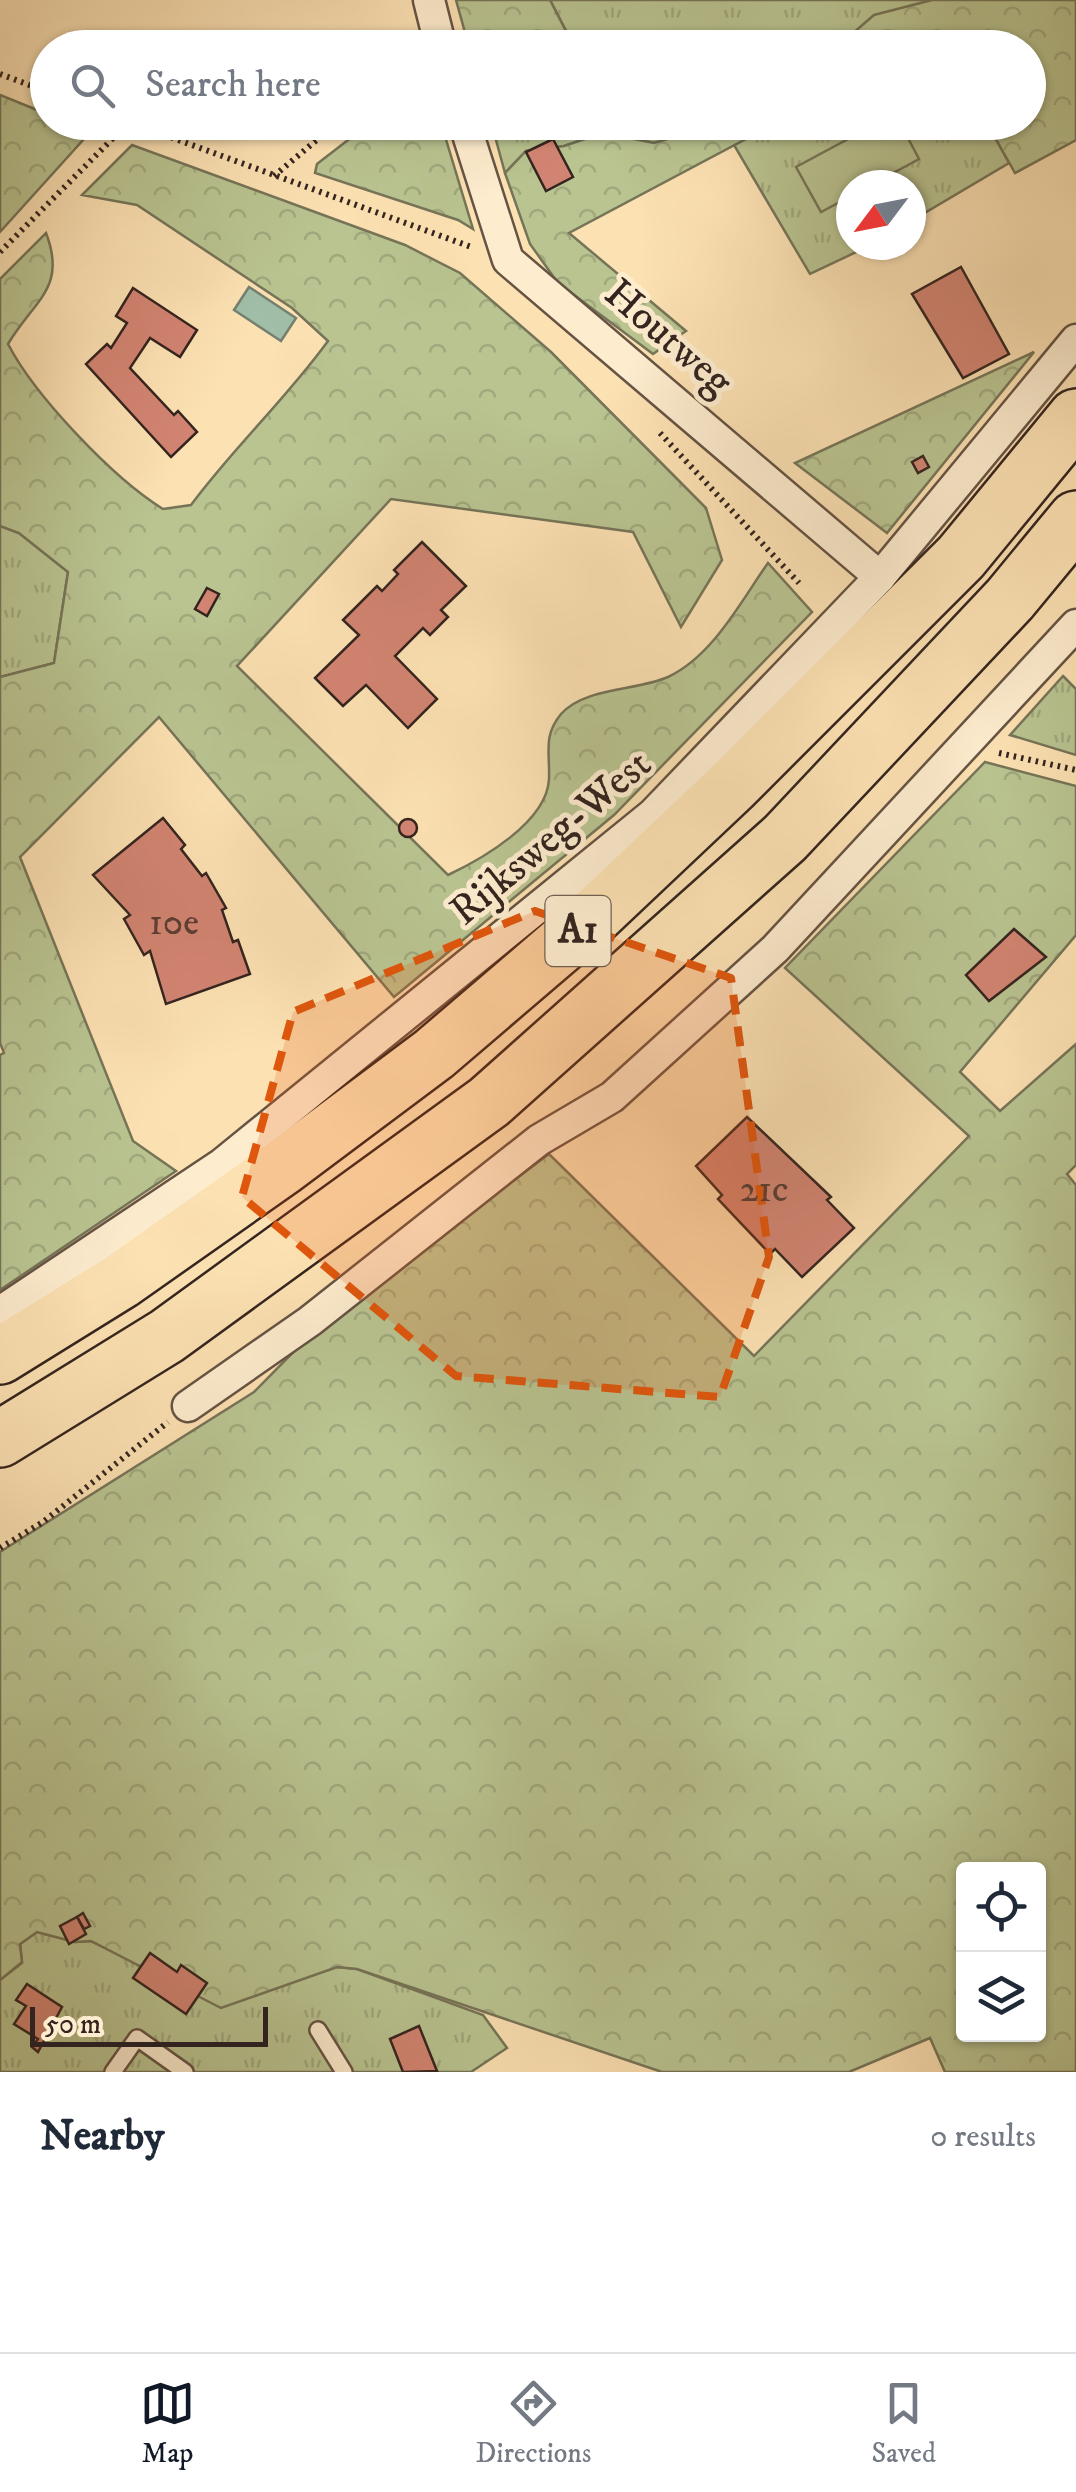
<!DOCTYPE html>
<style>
body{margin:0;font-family:"IM FELL DW Pica",serif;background:#f2f2f3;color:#1f2937}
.controls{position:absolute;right:30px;bottom:30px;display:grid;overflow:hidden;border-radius:10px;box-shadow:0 2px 8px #0004}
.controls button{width:90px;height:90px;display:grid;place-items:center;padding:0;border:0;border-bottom:2px solid #e0e1e3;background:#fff;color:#1f2937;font:50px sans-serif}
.compass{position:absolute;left:836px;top:170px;width:90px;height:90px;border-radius:50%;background:#fff;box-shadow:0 2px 8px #0004;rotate:238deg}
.scale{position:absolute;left:30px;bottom:25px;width:238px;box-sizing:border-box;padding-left:10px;border:5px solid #34241f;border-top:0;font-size:28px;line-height:35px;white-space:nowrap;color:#34241f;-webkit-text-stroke:8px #fdecce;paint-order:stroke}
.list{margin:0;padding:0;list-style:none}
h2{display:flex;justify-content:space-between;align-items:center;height:130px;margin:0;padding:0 40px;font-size:42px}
h2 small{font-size:32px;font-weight:400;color:#747a83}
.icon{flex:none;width:55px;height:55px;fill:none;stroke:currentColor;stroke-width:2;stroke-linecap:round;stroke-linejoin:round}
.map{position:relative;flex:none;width:1076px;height:2072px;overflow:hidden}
.search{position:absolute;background:#fff;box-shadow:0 2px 8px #0004;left:30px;right:30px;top:30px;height:110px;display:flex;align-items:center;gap:25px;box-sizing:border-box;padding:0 35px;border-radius:55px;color:#747a83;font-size:38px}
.sheet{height:280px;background:#fff}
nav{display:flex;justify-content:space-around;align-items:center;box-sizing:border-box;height:140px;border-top:2px solid #e0e1e3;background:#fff;font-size:28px;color:#747a83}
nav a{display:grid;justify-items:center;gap:5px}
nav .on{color:#111827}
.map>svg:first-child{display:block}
</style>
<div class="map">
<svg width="1076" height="2072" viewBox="0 0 1076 2072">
<defs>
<pattern id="grass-tufts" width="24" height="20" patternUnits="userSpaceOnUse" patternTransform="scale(2.5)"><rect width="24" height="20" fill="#b9c491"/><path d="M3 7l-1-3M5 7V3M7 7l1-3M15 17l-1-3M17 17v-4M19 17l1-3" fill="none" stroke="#a0a87d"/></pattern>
<pattern id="forest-crowns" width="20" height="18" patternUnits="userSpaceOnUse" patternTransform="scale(2.5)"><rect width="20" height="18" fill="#b9c491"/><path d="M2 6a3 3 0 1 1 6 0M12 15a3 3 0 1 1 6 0" fill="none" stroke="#a0a87d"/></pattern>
</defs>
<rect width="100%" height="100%" fill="#fce1b3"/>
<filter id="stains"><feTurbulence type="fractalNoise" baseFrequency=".002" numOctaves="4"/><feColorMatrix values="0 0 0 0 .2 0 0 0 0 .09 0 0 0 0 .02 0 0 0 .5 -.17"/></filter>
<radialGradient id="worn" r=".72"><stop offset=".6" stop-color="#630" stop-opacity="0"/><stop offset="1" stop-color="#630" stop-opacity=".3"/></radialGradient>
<!-- grass -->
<g fill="url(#grass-tufts)" stroke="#767458" stroke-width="2.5">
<polygon points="550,0 932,0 851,34 837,48 774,47 761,41 730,39 721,48 568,47 572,42"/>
<polygon points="510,123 705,123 702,129 654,143 603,133 564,146 526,151 505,173 496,140"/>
<polygon points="776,123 987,123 1009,163 911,221 911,185 851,185 851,245 871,245 810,274 734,145"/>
<polygon points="0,526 19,533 68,572 54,663 0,677"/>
<polygon points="1063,676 1076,689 1076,755 1010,735"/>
<polygon points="37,1932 75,1942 91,1941 143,1966 298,1980 337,1967 357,1969 483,2015 507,2048 471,2072 0,2072 0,1980 22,1963 20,1944"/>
</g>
<!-- forest -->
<g fill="url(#forest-crowns)" stroke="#767458" stroke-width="2.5" fill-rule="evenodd">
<polygon points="456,0 550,0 572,43 568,48 469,47"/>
<polygon points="932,0 1076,0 1076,140 1015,173 987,123 1028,122 1028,48 946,47 940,36 917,47 837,47 874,15"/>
<polygon points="0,95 47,114 48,122 71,123 92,130 0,232"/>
<polygon points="370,123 441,123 473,229 458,220 315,173 317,164"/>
<polygon points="705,123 776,123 569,233 686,331 653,354 558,283 530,244 505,173 526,151 564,146 603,133 654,143 702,129"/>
<path d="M132 145 405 245 460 273 551 352 706 508 722 560 681 627 633 532 391 499 237 666 448 875C482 859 547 822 549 779 550 752 543 736 561 714 585 687 637 691 668 677 713 656 741 601 768 563L812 612 614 815 394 997 159 717 20 857 133 1141 176 1171 0 1290V1055L4 1053 0 1043V677L54 663 68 572 19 533 0 526V279L46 233C67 288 35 299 8 344 35 396 113 478 163 509L191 505C234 447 286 399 328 341L292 308 137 205 82 195Z"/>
<polygon points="1034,352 887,533 795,463"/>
<path d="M985 762 1076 786V935L960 1072 1000 1111 1076 1044V1165L1067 1174 1076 1185V2072H945L930 2038 849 2072H662L357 1969 337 1967 221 2008 91 1941 75 1942 37 1932 20 1944 22 1962 0 1980V1552L254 1392 318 1327 549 1154 754 1356 969 1136 785 968ZM964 1870H1038V2034H964Z"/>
</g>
<!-- garden -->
<polygon fill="#b9c491" stroke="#767458" stroke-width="2.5" points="878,123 900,123 919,159 871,185 851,185 851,196 821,212 796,167"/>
<!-- water -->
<polygon fill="#a0bea8" stroke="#758071" stroke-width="2.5" points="249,287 296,318 281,341 234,310"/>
<!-- building -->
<g fill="#d28472" stroke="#34241f" stroke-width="2.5">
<polygon points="553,139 573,177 546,191 526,152"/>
<polygon points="961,267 1009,354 963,378 912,294"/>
<polygon points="133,288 197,330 180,357 150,338 130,368 174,415 178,411 197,432 171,457 86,364 107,344 111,348 127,323 116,316"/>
<polygon points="923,456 929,467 918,473 912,462"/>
<polygon points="422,542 466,586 441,610 448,617 430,635 423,628 395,656 437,699 408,728 366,685 343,706 315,678 359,635 343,620 377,586 382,591 398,574 394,570"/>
<polygon points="207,588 219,594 207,616 195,609"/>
<polygon points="163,818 185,845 181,849 202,876 206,873 226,908 222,910 233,942 238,940 250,974 166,1004 150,951 144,955 124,919 130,915 93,875"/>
<circle cx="408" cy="828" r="9"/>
<polygon points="1014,929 1046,957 989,1001 966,975"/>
<polygon points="747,1117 831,1197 827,1200 854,1228 802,1277 775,1249 770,1254 718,1199 722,1195 696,1166"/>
<polygon points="83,1913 90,1926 84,1929 77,1917"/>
<polygon points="77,1917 86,1934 69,1944 60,1926"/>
<polygon points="150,1953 177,1972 181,1965 207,1983 186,2014 133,1978"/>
<polygon points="27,1984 62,2007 38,2052 32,2047 38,2039 14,2024 26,2006 16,2000"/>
<polygon points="419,2026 437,2071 403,2072 390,2039"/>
</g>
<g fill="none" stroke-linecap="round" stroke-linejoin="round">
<!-- lane casing -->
<g stroke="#665344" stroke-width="20">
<g id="lane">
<polyline points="318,2030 344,2072"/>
<polyline points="113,2072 137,2038 185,2072"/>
</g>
</g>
<!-- street casing -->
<g stroke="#665344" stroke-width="35">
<g id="street">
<polyline points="429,0 441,48"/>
<polyline points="464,122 508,260 880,577"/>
<polyline points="0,1312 222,1164 653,814 880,577 1076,340"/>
<polyline points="188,1406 310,1321 539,1140 612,1097 775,949 1076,625"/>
</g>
</g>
<!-- highway casing -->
<g stroke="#34241f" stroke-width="60">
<g id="highway">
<polyline points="0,1356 121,1281 283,1167 434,1054 587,923 731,787 961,557 1076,417"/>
<polyline points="0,1439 167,1336 489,1102 785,838 1010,599 1076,519"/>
</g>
</g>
<!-- path -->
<g stroke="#34241f" stroke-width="6" stroke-dasharray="2.5 5" stroke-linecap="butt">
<polyline points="0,74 48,92"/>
<polyline points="129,122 474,248"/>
<polyline points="274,176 338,122"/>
<polyline points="0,252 129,122"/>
<polyline points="660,433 799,583"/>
<polyline points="999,753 1076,770"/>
<polyline points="0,1548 43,1522 168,1422"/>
</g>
<!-- lane -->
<use href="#lane" stroke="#fdecce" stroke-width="15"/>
<!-- street -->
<use href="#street" stroke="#fdecce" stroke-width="30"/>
<!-- highway -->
<use href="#highway" stroke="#fce1b3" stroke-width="55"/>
</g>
<!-- marked area -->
<path fill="#df560d" fill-opacity="0.2" stroke="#df560d" stroke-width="8" stroke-dasharray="20 12" stroke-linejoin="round" d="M535 911 731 978 769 1257 720 1397 456 1376 242 1197 293 1012Z"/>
<g text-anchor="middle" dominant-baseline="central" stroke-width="10" stroke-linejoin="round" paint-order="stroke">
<!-- number labels -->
<g font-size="38" fill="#5c3c34">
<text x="174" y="923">10e</text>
<text x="764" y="1190">21c</text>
</g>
<!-- shield labels -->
<rect fill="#fdecce" stroke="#706054" stroke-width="2.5" x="545.5" y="896" width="65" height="70" rx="8"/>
<g font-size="40" font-weight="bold" fill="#34241f">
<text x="578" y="931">A1</text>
</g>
<!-- street labels -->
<g font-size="42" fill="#34241f" stroke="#fdecce">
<text transform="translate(668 338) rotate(41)">Houtweg</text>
<text transform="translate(551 838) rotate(-40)">Rijksweg-West</text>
</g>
</g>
<rect width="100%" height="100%" filter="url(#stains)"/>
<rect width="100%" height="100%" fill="url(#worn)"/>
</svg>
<div class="controls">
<button><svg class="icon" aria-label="locate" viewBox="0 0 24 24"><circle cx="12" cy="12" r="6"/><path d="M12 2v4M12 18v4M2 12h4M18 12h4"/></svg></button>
<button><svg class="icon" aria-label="layers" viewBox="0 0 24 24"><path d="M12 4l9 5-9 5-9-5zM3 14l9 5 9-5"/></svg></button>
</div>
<svg class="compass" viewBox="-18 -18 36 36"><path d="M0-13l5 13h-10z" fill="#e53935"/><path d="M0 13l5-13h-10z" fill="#747a83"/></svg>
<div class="scale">50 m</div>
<div class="search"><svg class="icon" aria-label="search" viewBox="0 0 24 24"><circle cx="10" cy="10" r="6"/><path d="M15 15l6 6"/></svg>Search here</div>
</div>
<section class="sheet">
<h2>Nearby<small>0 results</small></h2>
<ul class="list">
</ul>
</section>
<nav>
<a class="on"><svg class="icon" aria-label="map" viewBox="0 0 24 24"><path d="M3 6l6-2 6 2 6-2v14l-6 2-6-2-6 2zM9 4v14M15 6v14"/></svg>Map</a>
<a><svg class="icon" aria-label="directions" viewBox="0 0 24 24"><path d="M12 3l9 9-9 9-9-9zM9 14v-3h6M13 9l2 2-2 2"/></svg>Directions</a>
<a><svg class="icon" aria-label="saved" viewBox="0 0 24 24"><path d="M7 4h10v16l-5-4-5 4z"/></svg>Saved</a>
</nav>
